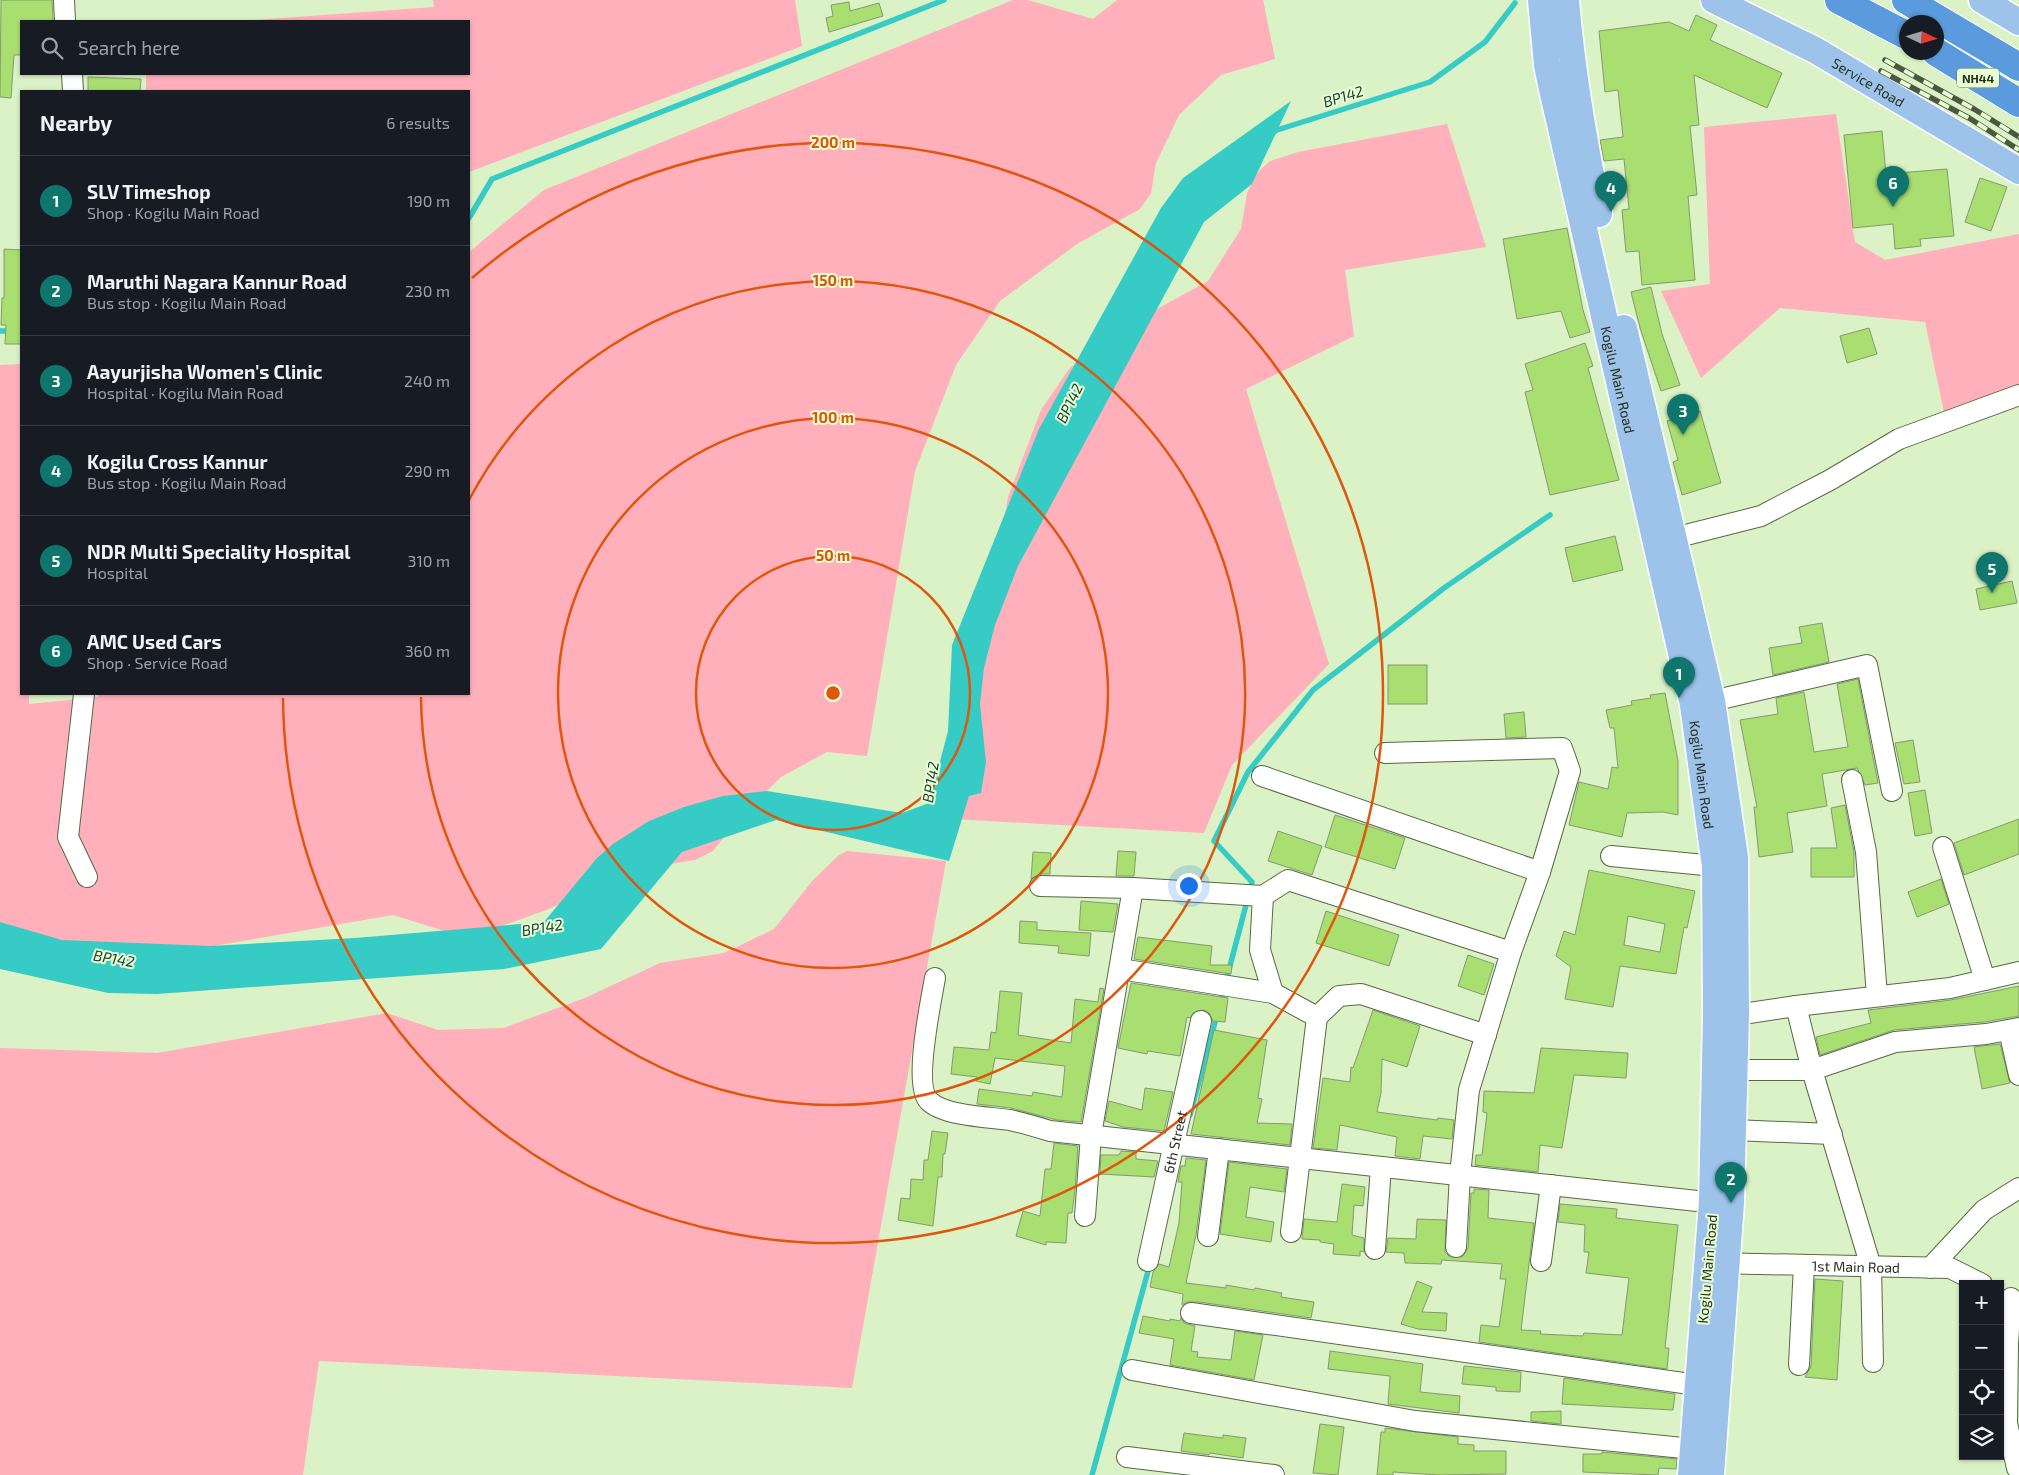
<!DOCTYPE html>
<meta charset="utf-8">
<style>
body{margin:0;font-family:"Exo 2",sans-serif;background:#20242c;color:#f1f3f6}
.controls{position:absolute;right:15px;bottom:15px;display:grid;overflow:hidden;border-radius:0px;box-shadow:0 1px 4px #0004}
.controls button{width:45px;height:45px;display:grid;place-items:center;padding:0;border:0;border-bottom:1px solid #363941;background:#171b24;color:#f1f3f6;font:25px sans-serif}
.compass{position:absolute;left:1899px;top:15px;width:45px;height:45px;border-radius:50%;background:#171b24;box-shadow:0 1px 4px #0004;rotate:94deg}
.you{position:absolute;left:1188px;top:885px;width:18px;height:18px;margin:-12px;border:4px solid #fff;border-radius:50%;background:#1a73e8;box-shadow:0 0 0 8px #1a73e833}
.badge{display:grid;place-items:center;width:32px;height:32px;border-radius:50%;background:#0f766e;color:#fff;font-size:16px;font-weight:700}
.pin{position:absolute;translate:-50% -41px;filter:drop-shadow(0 1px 2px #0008)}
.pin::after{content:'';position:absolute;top:26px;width:18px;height:15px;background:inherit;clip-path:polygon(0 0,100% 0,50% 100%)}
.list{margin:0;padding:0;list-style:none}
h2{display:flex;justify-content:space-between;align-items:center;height:65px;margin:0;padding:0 20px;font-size:21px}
h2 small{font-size:16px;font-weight:400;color:#9ea1a6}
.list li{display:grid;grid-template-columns:32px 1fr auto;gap:15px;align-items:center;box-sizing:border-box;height:90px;padding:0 20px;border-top:1px solid #363941}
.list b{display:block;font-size:19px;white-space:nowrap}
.list p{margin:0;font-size:16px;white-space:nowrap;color:#9ea1a6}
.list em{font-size:16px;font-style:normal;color:#9ea1a6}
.icon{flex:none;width:28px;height:28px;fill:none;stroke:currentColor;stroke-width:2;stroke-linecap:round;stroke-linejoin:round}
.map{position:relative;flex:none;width:2019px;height:1475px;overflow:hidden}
.search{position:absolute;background:#171b24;box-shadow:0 1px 4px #0004;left:20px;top:20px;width:450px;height:55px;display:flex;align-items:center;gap:12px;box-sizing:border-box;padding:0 18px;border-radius:0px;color:#9ea1a6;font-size:19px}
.panel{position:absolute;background:#171b24;box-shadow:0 1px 4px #0004;left:20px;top:90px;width:450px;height:605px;border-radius:0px}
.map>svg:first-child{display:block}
</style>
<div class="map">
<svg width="2019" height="1475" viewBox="0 0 2019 1475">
<rect width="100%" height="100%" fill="#daf2c5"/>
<!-- green -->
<g fill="#ffb0bb">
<polygon points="433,0 795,0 802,46 469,172 469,91 146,91 146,74 469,74 469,21 239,21 434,7"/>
<polygon points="1013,0 1028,0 1093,19 1117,0 1263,0 1275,59 1221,75 1179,115 1156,163 1151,193 1140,209 1077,244 1000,301 956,365 915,471 867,756 827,752 781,777 742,815 713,851 695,860 632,870 549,909 485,932 451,933 393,915 150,957 0,951 0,365 21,364 21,694 29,694 29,704 98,697 99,694 469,694 469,252 544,190"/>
<polygon points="1836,114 1855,242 1885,260 2019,234 2019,385 1944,412 1925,322 1780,308 1701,378 1661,291 1710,284 1704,127"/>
<polygon points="1447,124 1486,247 1345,270 1354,336 1246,389 1329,664 1232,765 1204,833 953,819 1008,497 1041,410 1069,369 1128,325 1208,281 1241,229 1247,193 1257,173 1270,161 1298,152"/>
<polygon points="847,851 946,861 852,1388 319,1361 303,1475 0,1475 0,1048 157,1053 387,1013 438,1030 503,1028 585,998 660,963 724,953 774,929 813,880 838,856"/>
</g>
<!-- water -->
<polygon fill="#36ccc5" points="1291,101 1252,184 1204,222 1018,566 995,625 984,668 980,704 986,762 981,793 969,796 949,861 776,820 682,852 601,949 504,969 157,994 108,993 0,969 0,922 62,940 210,946 355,938 544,922 597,858 613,844 649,821 684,807 723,796 767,791 902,813 929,803 948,731 952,645 1039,429 1161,208 1183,178"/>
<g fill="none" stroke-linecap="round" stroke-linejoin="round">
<!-- stream -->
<g stroke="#36ccc5" stroke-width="5.5">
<polyline points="1271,134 1277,130 1430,82 1485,42 1515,3"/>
<polyline points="469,218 492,179 944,0"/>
<polyline points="0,331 21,331"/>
<polyline points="1220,1004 1252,882 1214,841 1248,772 1313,690 1444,588 1550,515"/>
<polyline points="1190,1115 1217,1015"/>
<polyline points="1092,1475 1150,1264"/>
</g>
</g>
<!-- building -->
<g fill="#a9de70" stroke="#849a71" fill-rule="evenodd">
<polygon points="1,0 52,0 53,21 21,21 21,55 14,55 11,98 0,97"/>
<polygon points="849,2 850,11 879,3 883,16 829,32 826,18 833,16 831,5"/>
<polygon points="1696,15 1717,25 1710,40 1782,73 1767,108 1694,75 1699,125 1690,126 1697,195 1688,196 1695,280 1642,285 1639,251 1626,252 1622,210 1629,209 1624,159 1604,161 1600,140 1623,137 1618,90 1605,92 1599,31 1669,22 1689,31"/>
<polygon points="88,77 141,79 140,91 88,91"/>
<polygon points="1882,131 1886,174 1947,169 1954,236 1920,239 1921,246 1895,249 1893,224 1853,228 1844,135"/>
<polygon points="1980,178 2007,187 1991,231 1965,222"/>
<polygon points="1567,228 1583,310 1590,332 1570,338 1561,311 1517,319 1503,239"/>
<polygon points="4,249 21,250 21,344 5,344 6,325 1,325 2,298 4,298"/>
<polygon points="1651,287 1662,334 1680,385 1661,391 1640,328 1631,292"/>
<polygon points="1869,328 1877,354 1847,363 1840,336"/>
<polygon points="1585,343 1593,366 1588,368 1619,480 1550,495 1525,392 1533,390 1525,364"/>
<polygon points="1700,411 1721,483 1682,495 1673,462 1678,460 1667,421"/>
<polygon points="1615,536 1623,570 1573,582 1565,548"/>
<polygon points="2012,581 2017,603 1980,610 1976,589"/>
<polygon points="1822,623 1829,662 1773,675 1769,648 1802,643 1799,627"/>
<rect x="1388" y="665" width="39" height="39"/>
<polygon points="1858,679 1878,783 1865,785 1857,768 1822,774 1827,806 1787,813 1793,852 1759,857 1754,807 1757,807 1740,720 1778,714 1776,698 1804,692 1814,752 1848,747 1837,684"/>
<polygon points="1665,693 1678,761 1678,815 1663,812 1627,813 1622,837 1569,825 1579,782 1608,789 1612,767 1618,768 1614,728 1610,728 1606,710 1632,705 1631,701 1651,698 1650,695"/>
<polygon points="1524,712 1526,737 1506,738 1504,714"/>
<polygon points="1913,740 1920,782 1904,784 1895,743"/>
<polygon points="1925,790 1932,833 1915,836 1908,793"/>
<polygon points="1845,805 1854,852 1854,877 1811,877 1811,848 1837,848 1831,808"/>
<polygon points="1335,815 1405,838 1395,869 1325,847"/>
<polygon points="2019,819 2019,854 1964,875 1954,843"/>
<polygon points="1278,831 1322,846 1312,875 1268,861"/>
<polygon points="1118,851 1136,852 1134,876 1116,876"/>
<polygon points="1033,852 1051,853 1050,874 1040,874 1031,879"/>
<path d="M1589 870 1695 891 1687 928 1684 927 1676 974 1620 966 1613 1007 1565 999 1571 967 1556 956 1564 931 1575 935ZM1628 916 1665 924 1660 952 1624 945Z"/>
<polygon points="1941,879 1949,904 1917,917 1908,892"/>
<polygon points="1081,901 1118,904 1113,932 1079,930"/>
<polygon points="1326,911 1399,935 1389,966 1316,943"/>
<polygon points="1020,921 1037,922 1037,930 1091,933 1089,956 1058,953 1059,946 1019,943"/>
<polygon points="1138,937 1212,946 1210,965 1232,965 1231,974 1134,959"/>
<polygon points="1468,955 1494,964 1484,995 1458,986"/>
<polygon points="1131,983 1228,998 1225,1022 1213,1021 1209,1013 1204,1010 1193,1013 1190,1018 1187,1017 1180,1056 1148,1051 1147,1054 1118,1048"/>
<polygon points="2019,986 2019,1016 1984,1022 1894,1030 1820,1055 1816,1037 1871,1023 1868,1010 1951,1000"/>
<polygon points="1100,988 1104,989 1081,1122 1057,1120 1011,1108 977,1104 979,1089 1032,1096 1033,1092 1062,1097 1065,1066 995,1058 990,1084 976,1081 977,1077 951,1074 954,1047 989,1050 991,1032 996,1033 1000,991 1022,993 1018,1035 1071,1043 1075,999 1098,1002"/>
<polygon points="1373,1010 1420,1026 1407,1067 1382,1059 1381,1093 1377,1112 1437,1120 1438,1118 1454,1120 1452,1139 1423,1136 1420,1159 1395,1156 1397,1137 1340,1125 1337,1150 1313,1148 1323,1078 1350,1082 1351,1067 1353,1068"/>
<polygon points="1214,1030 1267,1040 1258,1098 1262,1099 1257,1123 1292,1124 1290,1145 1191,1134"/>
<polygon points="2000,1044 2010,1083 1982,1089 1974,1047"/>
<polygon points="1541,1048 1628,1053 1626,1078 1574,1075 1562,1148 1540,1145 1538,1172 1475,1165 1476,1155 1482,1155 1487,1113 1483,1112 1484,1091 1534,1093"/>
<polygon points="1145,1088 1173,1092 1164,1131 1123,1127 1105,1121 1109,1101 1142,1110"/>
<polygon points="932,1131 948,1133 945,1154 943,1154 942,1177 938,1177 933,1226 898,1220 901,1198 910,1199 911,1179 923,1180 924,1160 928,1160"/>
<polygon points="1054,1143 1078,1146 1075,1190 1072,1213 1068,1213 1066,1243 1046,1242 1046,1245 1016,1236 1023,1211 1040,1216 1045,1169 1051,1169"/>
<polygon points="1121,1151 1136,1152 1136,1159 1158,1161 1154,1177 1100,1174 1101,1155 1119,1155"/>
<polygon points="1186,1158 1206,1160 1196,1235 1186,1283 1226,1288 1226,1285 1254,1290 1255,1288 1282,1293 1281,1297 1314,1302 1311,1318 1199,1302 1187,1302 1182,1305 1183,1294 1150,1287 1153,1272 1159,1264 1169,1267 1179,1223 1182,1182 1178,1182 1181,1166 1185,1166"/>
<polygon points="1229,1162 1287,1169 1284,1192 1250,1187 1246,1217 1274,1222 1271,1242 1220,1234"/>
<polygon points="1342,1184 1365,1187 1363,1206 1354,1205 1352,1235 1364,1238 1364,1252 1360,1251 1360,1256 1333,1254 1334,1244 1320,1242 1320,1240 1302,1239 1304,1219 1337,1222"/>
<polygon points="1474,1189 1489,1190 1488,1218 1534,1223 1521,1330 1541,1331 1540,1334 1583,1336 1584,1333 1622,1335 1629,1278 1586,1273 1589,1252 1584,1252 1585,1225 1558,1222 1560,1204 1617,1209 1616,1218 1678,1225 1665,1348 1669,1348 1667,1369 1479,1342 1481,1325 1499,1327 1506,1279 1500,1279 1502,1264 1442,1260 1441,1264 1405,1263 1404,1253 1386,1252 1388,1238 1416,1239 1417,1219 1446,1220 1445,1252 1450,1257 1462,1257 1468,1248 1471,1193 1474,1193"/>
<polygon points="1815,1279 1843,1281 1837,1380 1805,1377 1811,1366"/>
<polygon points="1417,1281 1432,1287 1422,1312 1447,1313 1446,1331 1418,1329 1401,1324"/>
<polygon points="1143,1316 1170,1321 1170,1319 1180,1321 1181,1318 1184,1323 1195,1326 1191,1351 1198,1352 1197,1357 1231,1360 1235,1331 1263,1335 1254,1380 1170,1365 1174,1339 1139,1333"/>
<polygon points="1330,1351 1423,1364 1420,1392 1460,1396 1459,1413 1388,1404 1390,1376 1328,1369"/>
<polygon points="1464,1366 1521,1372 1520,1392 1496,1391 1496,1387 1462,1384"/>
<polygon points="1564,1378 1675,1394 1673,1410 1562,1404"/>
<polygon points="1561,1411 1561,1424 1531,1421 1531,1412"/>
<polygon points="1320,1424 1344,1427 1338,1475 1313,1473"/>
<polygon points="1385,1428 1458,1437 1458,1444 1474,1445 1474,1451 1506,1451 1506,1474 1438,1475 1393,1472 1393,1475 1377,1475 1381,1432 1385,1432"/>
<polygon points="1184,1433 1223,1438 1223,1435 1246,1438 1243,1458 1210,1453 1209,1455 1181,1451"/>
<polygon points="1602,1452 1677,1459 1676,1469 1659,1468 1658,1475 1583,1472 1583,1454 1602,1454"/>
</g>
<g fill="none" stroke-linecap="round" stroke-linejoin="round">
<!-- minor casing -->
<g stroke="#566a43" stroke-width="22">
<g id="minor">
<polyline points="64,0 65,21"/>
<polyline points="72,74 73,91"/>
<polyline points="1674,538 1761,516 1830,480 1899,439 2019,395"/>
<polyline points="84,694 68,837 87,877"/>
<polyline points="1712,701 1867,665 1892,791"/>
<polyline points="1385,753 1562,748 1570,771 1540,872 1511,952 1469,1090 1460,1175 1456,1247"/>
<polyline points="1262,776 1540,872"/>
<polyline points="1852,780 1866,852 1877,996"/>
<polyline points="1943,847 1985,980"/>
<polyline points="1611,856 1715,866"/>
<polyline points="1040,886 1133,888 1263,896 1288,880 1511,952"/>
<polyline points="1263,896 1260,950 1273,993"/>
<polyline points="1120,969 1273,993 1317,1017 1339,996 1361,994 1486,1035"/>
<path d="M935 978C931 1001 913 1086 929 1101 944 1116 988 1117 1010 1120 1023 1123 1037 1127 1050 1131L1725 1204"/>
<polyline points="1796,1006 1812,1070 1871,1267 1873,1362"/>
<polyline points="1736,1015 1796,1006 1950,988 2019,972"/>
<polyline points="2009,1030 2019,1075"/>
<polyline points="1734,1070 1812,1070 1895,1042 1986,1034 2019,1028"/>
<polyline points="1733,1130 1832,1134"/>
<polyline points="1085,1216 1091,1135 1133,888"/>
<polyline points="1291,1232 1317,1017"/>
<polyline points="1208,1236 1219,1149"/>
<polyline points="1375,1249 1381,1167"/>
<path id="s1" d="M1148 1261 1201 1021"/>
<polyline points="1541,1261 1551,1185"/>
<path id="s2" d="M1714 1263 1950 1268 1982 1284"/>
<polyline points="1930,1268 1984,1210 2019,1188"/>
<polyline points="2011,1298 2008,1344 2007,1423 2017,1468"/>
<polyline points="1191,1313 1697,1385"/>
<polyline points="1799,1365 1804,1265"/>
<polyline points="1132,1370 1415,1421 1693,1449"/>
<polyline points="1127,1457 1274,1475"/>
</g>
</g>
<!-- major casing -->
<g stroke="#fff" stroke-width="29">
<g id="major">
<path id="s3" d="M1541 0 1547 65 1552 89 1693 705 1715 866 1716 1015 1712 1202 1691 1475"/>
<path d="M1566 0C1572 72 1584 143 1599 214"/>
<path id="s4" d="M1714 0 1815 50 2019 171"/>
<polyline points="1982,0 2019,22"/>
<polyline points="1624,328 1712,701 1735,857 1736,1015 1731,1203 1711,1475"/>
</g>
</g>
<!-- highway casing -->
<g stroke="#fff" stroke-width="30">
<g id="highway">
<polyline points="1839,0 1906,35"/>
<polyline points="1906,0 2019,67"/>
<polyline points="1936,52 2019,103"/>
</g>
</g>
<!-- minor -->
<use href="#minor" stroke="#fff" stroke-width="20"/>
<!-- major -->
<use href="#major" stroke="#9dc3eb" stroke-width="26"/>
<!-- highway -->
<use href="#highway" stroke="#5b9bdd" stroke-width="28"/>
<!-- rail casing -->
<g stroke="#4b5740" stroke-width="5.5">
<g id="rail">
<polyline points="1885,60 1974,109 2019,137"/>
<polyline points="1881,71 1969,118 2019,150"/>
</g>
</g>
<!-- rail -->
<use href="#rail" stroke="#e7ffd2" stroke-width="4" stroke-dasharray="11" stroke-linecap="butt"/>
</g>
<!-- distance rings -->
<g fill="none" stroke="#de570d" stroke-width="2.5">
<circle cx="833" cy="693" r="137"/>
<circle cx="833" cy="693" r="275"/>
<path d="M469 500A412 412 0 1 1 421 697"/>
<path d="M472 278A550 550 0 1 1 283 698"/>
</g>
<g text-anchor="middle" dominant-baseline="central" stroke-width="4" stroke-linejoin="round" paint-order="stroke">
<!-- shield labels -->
<rect fill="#e7ffd2" stroke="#606d54" stroke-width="1" x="1957" y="68.5" width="42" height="19" rx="4"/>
<g font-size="12" font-weight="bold" fill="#262f1e">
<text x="1978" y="78">NH44</text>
</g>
<!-- street labels -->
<g font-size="14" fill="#262f1e" stroke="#e7ffd2">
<text stroke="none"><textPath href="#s4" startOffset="175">Service Road</textPath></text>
<text stroke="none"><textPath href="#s3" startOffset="388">Kogilu Main Road</textPath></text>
<text stroke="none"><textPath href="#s3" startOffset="792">Kogilu Main Road</textPath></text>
<text stroke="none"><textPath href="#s1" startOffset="122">6th Street</textPath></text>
<text stroke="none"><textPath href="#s2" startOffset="142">1st Main Road</textPath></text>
<text transform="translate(1707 1269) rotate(-85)">Kogilu Main Road</text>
</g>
<!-- water labels -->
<g font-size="15" font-style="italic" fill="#213f3d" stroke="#e7ffd2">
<text transform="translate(1343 96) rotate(-17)">BP142</text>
<text transform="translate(1069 403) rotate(-64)">BP142</text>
<text transform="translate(930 782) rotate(-81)">BP142</text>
<text transform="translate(542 927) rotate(-9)">BP142</text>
<text transform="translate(114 958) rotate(10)">BP142</text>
</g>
</g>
<circle cx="833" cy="693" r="8" fill="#de570d" stroke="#e7ffd2" stroke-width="2.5"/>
<g font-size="15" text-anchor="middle" font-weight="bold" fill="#de570d" stroke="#e7ffd2" stroke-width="4" stroke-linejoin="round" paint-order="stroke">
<text x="833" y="148">200 m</text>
<text x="833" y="286">150 m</text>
<text x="833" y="423">100 m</text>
<text x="833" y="561">50 m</text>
</g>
</svg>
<div class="controls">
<button>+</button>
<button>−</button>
<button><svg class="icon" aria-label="locate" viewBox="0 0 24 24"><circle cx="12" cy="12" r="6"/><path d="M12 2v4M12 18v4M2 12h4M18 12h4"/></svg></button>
<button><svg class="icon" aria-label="layers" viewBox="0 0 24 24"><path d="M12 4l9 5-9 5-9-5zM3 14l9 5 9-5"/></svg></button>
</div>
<svg class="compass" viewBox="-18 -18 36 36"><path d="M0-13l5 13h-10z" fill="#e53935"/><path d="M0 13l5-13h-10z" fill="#9ea1a6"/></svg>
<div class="you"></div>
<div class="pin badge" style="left:1679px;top:698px">1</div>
<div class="pin badge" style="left:1731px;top:1203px">2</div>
<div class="pin badge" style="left:1683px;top:435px">3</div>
<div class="pin badge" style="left:1611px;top:212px">4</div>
<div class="pin badge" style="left:1992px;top:593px">5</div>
<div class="pin badge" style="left:1893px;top:207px">6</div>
<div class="search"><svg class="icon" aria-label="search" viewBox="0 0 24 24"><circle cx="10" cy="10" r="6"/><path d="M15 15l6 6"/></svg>Search here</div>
<section class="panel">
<h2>Nearby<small>6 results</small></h2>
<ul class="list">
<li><span class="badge">1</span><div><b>SLV Timeshop</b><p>Shop · Kogilu Main Road</p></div><em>190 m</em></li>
<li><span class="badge">2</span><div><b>Maruthi Nagara Kannur Road</b><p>Bus stop · Kogilu Main Road</p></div><em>230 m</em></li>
<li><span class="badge">3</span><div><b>Aayurjisha Women's Clinic</b><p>Hospital · Kogilu Main Road</p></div><em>240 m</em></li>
<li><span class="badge">4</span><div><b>Kogilu Cross Kannur</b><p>Bus stop · Kogilu Main Road</p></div><em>290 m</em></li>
<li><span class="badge">5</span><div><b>NDR Multi Speciality Hospital</b><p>Hospital</p></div><em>310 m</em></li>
<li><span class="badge">6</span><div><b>AMC Used Cars</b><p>Shop · Service Road</p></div><em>360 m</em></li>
</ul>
</section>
</div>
